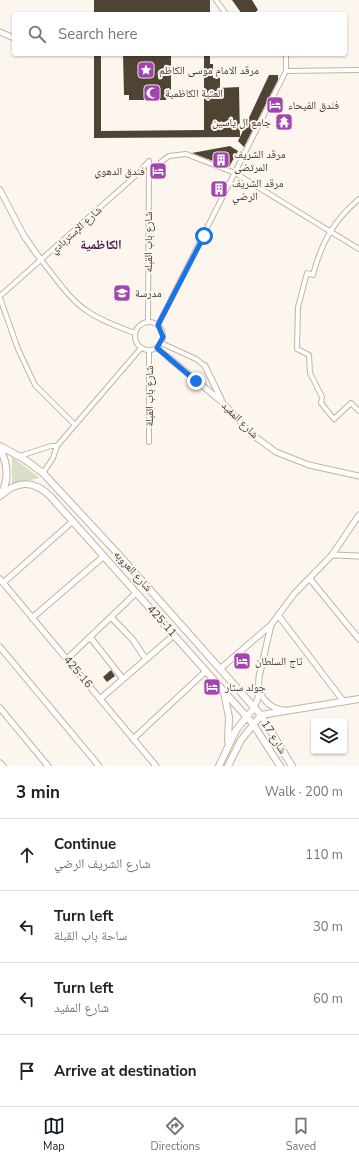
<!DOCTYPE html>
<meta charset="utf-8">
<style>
body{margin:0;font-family:"Nunito Sans","Noto Naskh Arabic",sans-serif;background:#f2f2f2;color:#222}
.controls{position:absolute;right:12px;bottom:12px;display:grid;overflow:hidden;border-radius:4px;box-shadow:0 1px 3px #0004}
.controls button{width:36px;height:36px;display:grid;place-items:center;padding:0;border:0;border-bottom:1px solid #e0e0e0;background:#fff;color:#222;font:20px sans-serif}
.stop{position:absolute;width:12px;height:12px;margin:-9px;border:3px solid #1a73e8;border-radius:50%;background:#fff}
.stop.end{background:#1a73e8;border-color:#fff;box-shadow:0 1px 4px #0008}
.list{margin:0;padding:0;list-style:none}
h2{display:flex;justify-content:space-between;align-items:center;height:52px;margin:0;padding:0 16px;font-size:17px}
h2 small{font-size:13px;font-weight:400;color:#767676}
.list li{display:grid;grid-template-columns:26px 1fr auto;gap:12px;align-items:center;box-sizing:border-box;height:72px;padding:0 16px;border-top:1px solid #e0e0e0}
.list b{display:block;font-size:15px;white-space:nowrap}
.list p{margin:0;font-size:13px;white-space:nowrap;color:#767676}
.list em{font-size:13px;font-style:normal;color:#767676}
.icon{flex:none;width:22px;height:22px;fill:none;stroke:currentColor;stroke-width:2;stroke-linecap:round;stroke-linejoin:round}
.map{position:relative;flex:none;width:359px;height:766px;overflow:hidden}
.search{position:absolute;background:#fff;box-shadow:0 1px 3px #0004;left:12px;right:12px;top:12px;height:44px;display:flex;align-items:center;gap:10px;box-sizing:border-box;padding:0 14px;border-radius:4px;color:#767676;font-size:15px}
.sheet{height:340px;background:#fff}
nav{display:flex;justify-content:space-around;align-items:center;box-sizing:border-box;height:56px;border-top:1px solid #e0e0e0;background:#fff;font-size:11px;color:#767676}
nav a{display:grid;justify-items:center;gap:2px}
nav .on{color:#111827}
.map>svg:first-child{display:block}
</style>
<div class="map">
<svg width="359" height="766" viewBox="0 0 359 766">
<rect width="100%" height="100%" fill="#fdf6ef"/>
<!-- green -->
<polygon fill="#d7e0c4" points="12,457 40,478 12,484"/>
<!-- building -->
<g fill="#4f4333">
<rect x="94" y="0" width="116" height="14"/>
<polygon points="232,0 252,0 258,10 253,14 242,14"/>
<polygon points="94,54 101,54 101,131 204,130 204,54 210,54 210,64 213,64 213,78 220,78 220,88 239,87 240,137 269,75 278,75 278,80 244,147 238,141 240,137 94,138"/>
<polygon points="123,54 171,54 171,94 166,94 166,100 129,100 129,95 124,95"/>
<polygon points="230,146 238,151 229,167 192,153"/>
<polygon points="213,184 224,186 219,196 211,193"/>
<polygon points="111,670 115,676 107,682 103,677"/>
</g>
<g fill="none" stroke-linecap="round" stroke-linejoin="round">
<!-- pedestrian casing -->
<g stroke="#c4b3a2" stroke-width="6">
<g id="pedestrian">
<polyline points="216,0 226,14"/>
<polyline points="286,71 359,70"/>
<polyline points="161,162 169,156 186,154 235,173 359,249"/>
<path d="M359 199C334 220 321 243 313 275L307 273 298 307 297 349 309 355 310 373 322 397 321 403 334 419 351 403 359 411"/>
<path d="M41 260C55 277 69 299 87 311 102 321 118 327 135 333"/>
<polyline points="0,296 133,178 149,161"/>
<polyline points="0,298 18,349 35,385 74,424"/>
<polyline points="148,322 149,162"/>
<circle cx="149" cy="336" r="14"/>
<polyline points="158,325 286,71 286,56 284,54"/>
<polyline points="161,343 196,359 205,366"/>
<polyline points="157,348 168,357"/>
<polyline points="149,350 149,442"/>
<polyline points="20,456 51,446 57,446"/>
<polyline points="43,473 53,458 57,446 141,348"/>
</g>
</g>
<!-- minor casing -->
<g stroke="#c4b3a2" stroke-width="7">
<g id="minor">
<polyline points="0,32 14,38"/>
<polyline points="0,190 24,236 41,260"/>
<polyline points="168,357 222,402 250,433 276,452 309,465 359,476"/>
<polyline points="205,366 221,399"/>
<polyline points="332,555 359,556"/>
<polyline points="0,579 156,766"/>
<polyline points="310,579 359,639"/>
<polyline points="3,583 73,521"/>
<polyline points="278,615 344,702"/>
<polyline points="111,617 133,640 145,658"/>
<polyline points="32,618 104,556"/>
<polyline points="90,637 123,679"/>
<polyline points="0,647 99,766"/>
<polyline points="67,659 136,593"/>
<polyline points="221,668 271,625 294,594 332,555 359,515"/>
<path d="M259 690C263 701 272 709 284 710"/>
<polyline points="100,699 174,635"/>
<polyline points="0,708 48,766"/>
<polyline points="254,708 258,698 259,677 271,625"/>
<polyline points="133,739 206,671"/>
<polyline points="0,763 3,766"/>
</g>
</g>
<!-- tertiary casing -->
<g stroke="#c4b3a2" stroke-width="8">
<g id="tertiary">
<polyline points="0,446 24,459 43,473 119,555 261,715 292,766"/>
<path d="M0 449C8 464 9 478 2 493"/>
<path d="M0 496C18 480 34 480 51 497L253 724 280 766"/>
<polyline points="224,693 229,717 228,741"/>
<polyline points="219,766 236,730 254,708"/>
<polyline points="228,766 241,740 261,715 359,699"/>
</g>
</g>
<!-- pedestrian -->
<use href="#pedestrian" stroke="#fff" stroke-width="4"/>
<!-- minor -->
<use href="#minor" stroke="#fff" stroke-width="5"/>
<!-- tertiary -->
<use href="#tertiary" stroke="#fff" stroke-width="6"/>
</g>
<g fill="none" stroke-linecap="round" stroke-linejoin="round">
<!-- route -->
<polyline stroke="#1a73e8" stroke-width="5" points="196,381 157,348 163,337 158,325 204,236"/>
</g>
<!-- icons -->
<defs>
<g id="sight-square" transform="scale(0.9)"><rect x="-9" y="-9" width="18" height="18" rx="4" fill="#a345ae" stroke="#fdf6ef"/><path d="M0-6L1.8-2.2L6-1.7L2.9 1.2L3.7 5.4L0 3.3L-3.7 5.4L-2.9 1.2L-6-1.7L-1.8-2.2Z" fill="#fff"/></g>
<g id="mosque-square" transform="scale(0.9)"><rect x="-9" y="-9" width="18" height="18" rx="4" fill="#a345ae" stroke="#fdf6ef"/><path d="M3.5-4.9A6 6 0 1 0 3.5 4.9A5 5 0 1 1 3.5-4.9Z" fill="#fff"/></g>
<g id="hotel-square" transform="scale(0.9)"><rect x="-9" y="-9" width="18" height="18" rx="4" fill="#a345ae" stroke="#fdf6ef"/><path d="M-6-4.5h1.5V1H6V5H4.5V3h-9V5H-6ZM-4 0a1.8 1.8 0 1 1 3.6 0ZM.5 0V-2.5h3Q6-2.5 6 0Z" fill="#fff"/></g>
<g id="temple-square" transform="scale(0.9)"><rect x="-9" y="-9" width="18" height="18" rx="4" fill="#a345ae" stroke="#fdf6ef"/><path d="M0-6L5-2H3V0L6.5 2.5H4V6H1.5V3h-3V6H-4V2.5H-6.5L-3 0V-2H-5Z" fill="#fff"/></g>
<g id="building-square" transform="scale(0.9)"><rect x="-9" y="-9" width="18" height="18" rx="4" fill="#a345ae" stroke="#fdf6ef"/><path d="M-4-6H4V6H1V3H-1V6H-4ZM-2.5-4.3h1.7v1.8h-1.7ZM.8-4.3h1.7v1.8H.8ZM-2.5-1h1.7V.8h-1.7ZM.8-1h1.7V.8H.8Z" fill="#fff"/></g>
<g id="school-square" transform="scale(0.9)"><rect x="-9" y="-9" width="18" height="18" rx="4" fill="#a345ae" stroke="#fdf6ef"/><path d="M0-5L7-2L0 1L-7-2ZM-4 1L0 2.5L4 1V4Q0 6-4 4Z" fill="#fff"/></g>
</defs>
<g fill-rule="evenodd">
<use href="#sight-square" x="146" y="70"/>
<use href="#mosque-square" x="152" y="93"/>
<use href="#hotel-square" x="275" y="105"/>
<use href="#temple-square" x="284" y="122"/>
<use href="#building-square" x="221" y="160"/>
<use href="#hotel-square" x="158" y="171"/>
<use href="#building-square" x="219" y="189"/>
<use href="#school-square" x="122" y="293"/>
<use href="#hotel-square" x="242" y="661"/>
<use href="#hotel-square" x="212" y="687"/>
</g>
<g text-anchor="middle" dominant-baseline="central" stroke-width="4" stroke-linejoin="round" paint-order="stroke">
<!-- poi labels -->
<g font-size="11" fill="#413a33" stroke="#fdf6ef" text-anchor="start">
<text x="159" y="70">مرقد الامام موسى الكاظم</text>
<text x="165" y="93">العتبة الكاظمية</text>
<text x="288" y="105">فندق الفيحاء</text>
<text x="271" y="122" text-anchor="end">جامع ال ياسين</text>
<text x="234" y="154">مرقد الشريف<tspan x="234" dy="13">المرتضى</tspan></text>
<text x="145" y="171" text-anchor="end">فندق الدهوي</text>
<text x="232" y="183">مرقد الشريف<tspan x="232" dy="13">الرضي</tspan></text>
<text x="135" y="293">مدرسة</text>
<text x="255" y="661">تاج السلطان</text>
<text x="225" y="687">جولد ستار</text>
</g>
<!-- street labels -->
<g font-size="11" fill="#413a33" stroke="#fdf6ef">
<text transform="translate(76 230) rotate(-42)">شارع الإستربادي</text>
<text transform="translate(148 242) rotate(-90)">شارع باب القبله</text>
<text transform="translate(149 396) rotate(-90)">شارع باب القبلة</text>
<text transform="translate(240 420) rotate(45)">شارع المفيد</text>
<text transform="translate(133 571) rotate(48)">شارع العروبه</text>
<text transform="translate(162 621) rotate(48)">425-11</text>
<text transform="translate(78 672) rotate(50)">425-16</text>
<text transform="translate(274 737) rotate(58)">شارع 17</text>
</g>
<!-- quarter labels -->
<g font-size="13" font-weight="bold" fill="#401346" stroke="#fdf6ef">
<text x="101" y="245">الكاظمية</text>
</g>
</g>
</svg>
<div class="controls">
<button><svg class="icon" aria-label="layers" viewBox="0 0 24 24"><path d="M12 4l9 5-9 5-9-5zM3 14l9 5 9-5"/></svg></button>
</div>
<div class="stop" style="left:204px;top:236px"></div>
<div class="stop end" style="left:196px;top:381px"></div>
<div class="search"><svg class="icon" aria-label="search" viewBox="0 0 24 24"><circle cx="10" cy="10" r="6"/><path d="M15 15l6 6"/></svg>Search here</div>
</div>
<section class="sheet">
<h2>3 min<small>Walk · 200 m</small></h2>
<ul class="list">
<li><svg class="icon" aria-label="ahead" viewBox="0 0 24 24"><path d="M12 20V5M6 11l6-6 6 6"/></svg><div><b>Continue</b><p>شارع الشريف الرضي</p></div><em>110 m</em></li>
<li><svg class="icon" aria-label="left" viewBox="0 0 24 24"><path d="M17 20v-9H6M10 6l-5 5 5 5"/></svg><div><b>Turn left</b><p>ساحة باب القبلة</p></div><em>30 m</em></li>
<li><svg class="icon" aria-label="left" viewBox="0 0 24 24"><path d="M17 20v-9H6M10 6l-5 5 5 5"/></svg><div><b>Turn left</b><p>شارع المفيد</p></div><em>60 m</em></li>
<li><svg class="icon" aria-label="arrive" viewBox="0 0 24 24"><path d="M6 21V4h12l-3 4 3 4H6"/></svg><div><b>Arrive at destination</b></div></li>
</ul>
</section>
<nav>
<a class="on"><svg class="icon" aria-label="map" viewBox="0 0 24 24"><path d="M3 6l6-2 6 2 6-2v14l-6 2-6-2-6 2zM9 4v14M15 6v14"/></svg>Map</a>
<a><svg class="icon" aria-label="directions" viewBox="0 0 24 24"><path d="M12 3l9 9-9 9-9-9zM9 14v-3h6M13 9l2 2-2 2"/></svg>Directions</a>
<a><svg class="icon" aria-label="saved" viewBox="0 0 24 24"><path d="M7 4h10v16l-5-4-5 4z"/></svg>Saved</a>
</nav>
